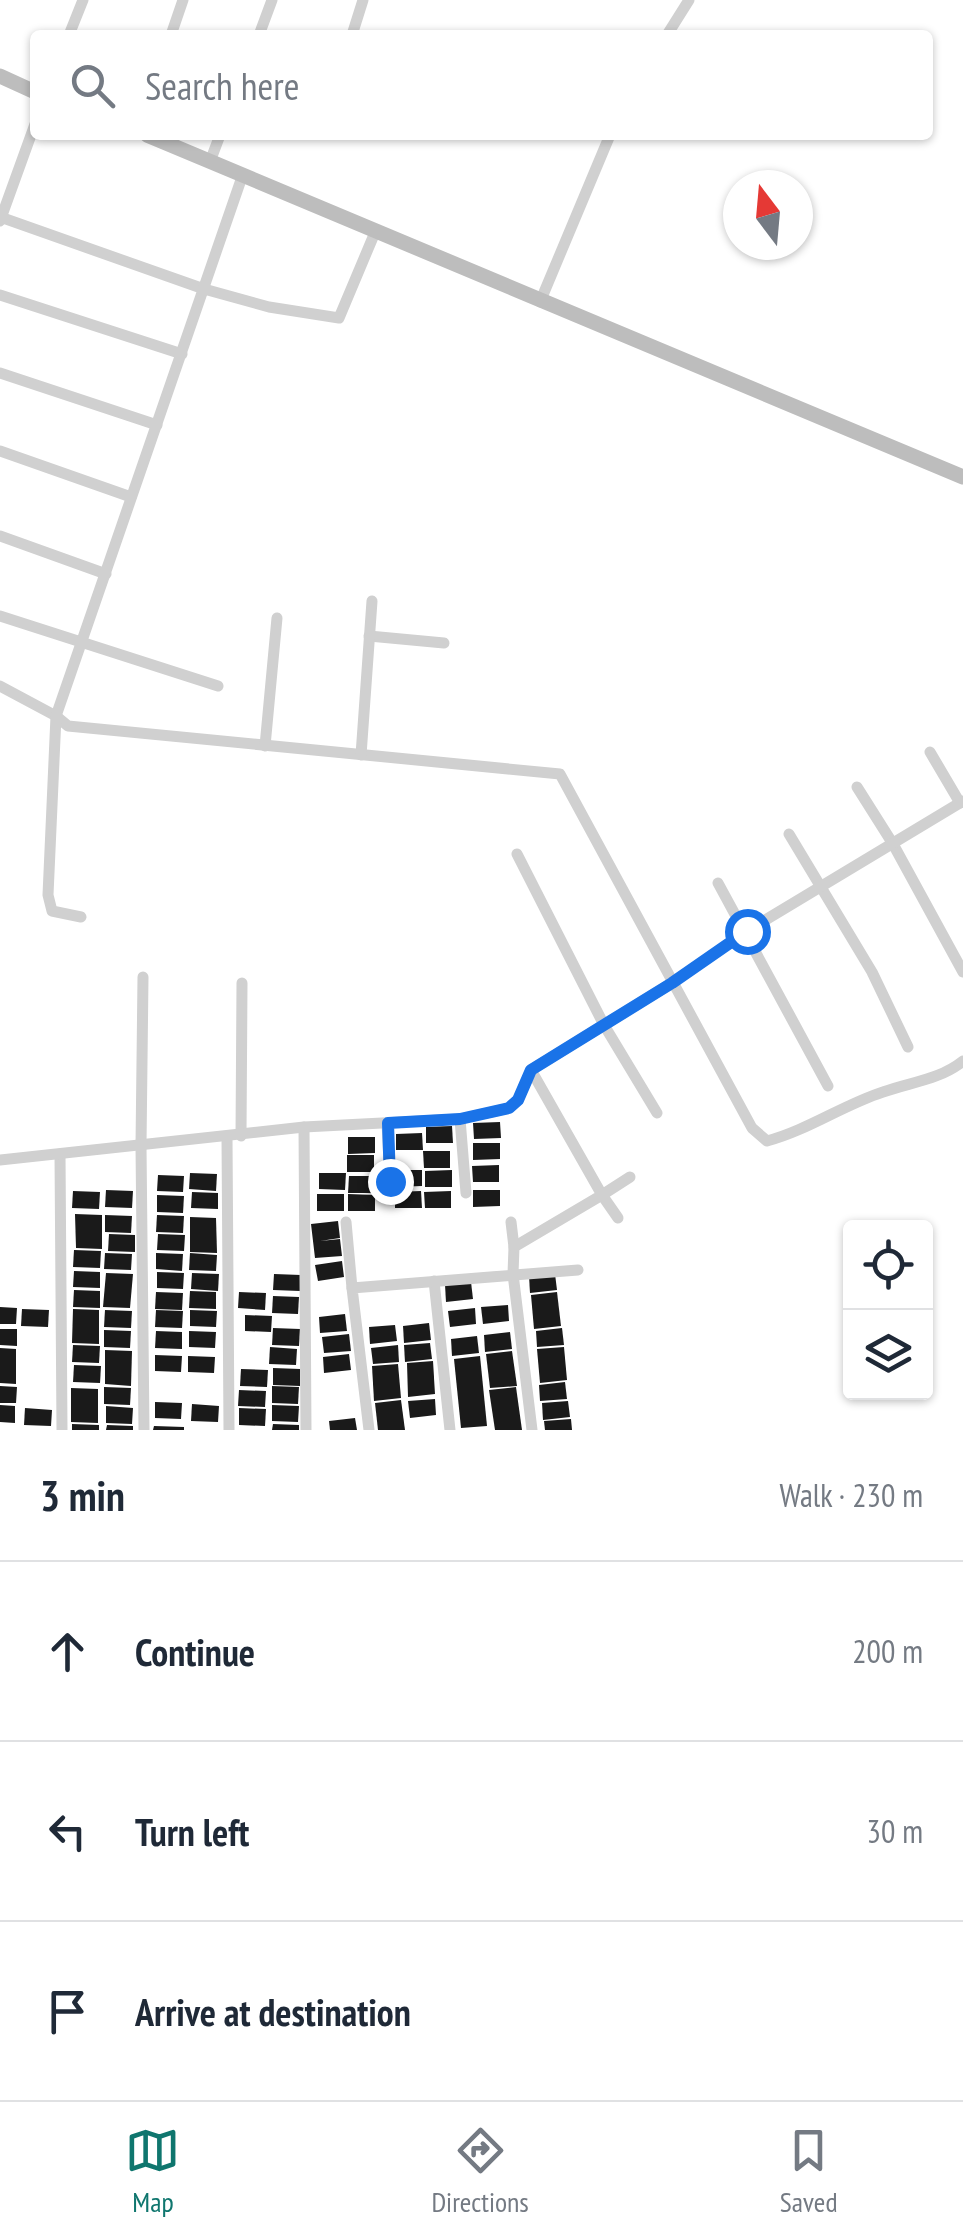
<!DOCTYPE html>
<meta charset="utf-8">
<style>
body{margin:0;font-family:"PT Sans Narrow",sans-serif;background:#f6f6f7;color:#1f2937}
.controls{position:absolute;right:30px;bottom:30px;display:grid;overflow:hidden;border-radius:10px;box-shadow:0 2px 8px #0004}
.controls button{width:90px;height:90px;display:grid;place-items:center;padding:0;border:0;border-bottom:2px solid #e0e1e3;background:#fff;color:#1f2937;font:50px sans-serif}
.compass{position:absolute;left:723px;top:170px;width:90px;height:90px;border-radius:50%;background:#fff;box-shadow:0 2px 8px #0004;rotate:344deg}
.stop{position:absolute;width:30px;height:30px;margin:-22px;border:8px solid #1a73e8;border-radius:50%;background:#fff}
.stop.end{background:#1a73e8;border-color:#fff;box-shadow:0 2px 10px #0008}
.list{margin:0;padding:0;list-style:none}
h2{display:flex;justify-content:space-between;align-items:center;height:130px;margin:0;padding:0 40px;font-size:42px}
h2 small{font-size:32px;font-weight:400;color:#747a83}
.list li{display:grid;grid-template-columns:65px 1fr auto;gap:30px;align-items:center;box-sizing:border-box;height:180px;padding:0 40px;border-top:2px solid #e0e1e3}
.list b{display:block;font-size:38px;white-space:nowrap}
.list em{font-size:32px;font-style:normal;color:#747a83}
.icon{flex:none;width:55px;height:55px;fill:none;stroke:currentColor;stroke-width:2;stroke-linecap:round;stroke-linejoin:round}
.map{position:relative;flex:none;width:963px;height:1430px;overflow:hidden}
.search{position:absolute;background:#fff;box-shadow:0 2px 8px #0004;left:30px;right:30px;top:30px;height:110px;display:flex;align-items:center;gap:25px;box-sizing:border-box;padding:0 35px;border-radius:10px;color:#747a83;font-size:38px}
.sheet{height:670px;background:#fff}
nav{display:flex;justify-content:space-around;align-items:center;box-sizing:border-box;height:140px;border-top:2px solid #e0e1e3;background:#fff;font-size:28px;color:#747a83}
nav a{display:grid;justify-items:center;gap:5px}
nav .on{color:#0f766e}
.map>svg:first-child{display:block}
</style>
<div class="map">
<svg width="963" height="1430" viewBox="0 0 963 1430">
<rect width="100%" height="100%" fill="#fff"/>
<!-- building -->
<g fill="#1a1a1a">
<polygon points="500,1122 501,1138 474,1139 473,1123"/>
<polygon points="452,1126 453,1143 426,1143 426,1127"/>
<polygon points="422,1133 423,1150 396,1150 396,1134"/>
<polygon points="348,1137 375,1137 375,1153 348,1154"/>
<polygon points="473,1143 500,1143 500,1159 473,1160"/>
<polygon points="423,1151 450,1151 450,1168 424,1168"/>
<rect x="347" y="1155" width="27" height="17"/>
<polygon points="499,1165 499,1182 473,1182 472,1166"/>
<polygon points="395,1170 422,1170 422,1186 395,1187"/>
<polygon points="452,1170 452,1187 425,1187 425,1171"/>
<polygon points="190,1173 217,1174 216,1191 189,1189"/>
<polygon points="319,1173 346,1173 345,1190 319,1189"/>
<polygon points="158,1175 184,1176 183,1192 157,1191"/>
<polygon points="349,1176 375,1176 375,1193 348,1193"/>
<polygon points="106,1190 133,1191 132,1208 105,1207"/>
<polygon points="473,1190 500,1190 500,1206 473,1207"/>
<polygon points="73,1191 100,1192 99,1209 72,1208"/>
<polygon points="421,1191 422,1208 395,1208 395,1192"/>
<polygon points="451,1191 451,1208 425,1208 424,1192"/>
<polygon points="192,1192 218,1193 218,1209 191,1208"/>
<rect x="317" y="1194" width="27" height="17"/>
<polygon points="348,1194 375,1195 375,1211 348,1211"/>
<polygon points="157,1195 184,1196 183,1213 157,1212"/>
<polygon points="75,1214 102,1215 102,1249 76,1248"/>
<polygon points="105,1215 132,1216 131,1233 105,1232"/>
<polygon points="157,1215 184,1216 183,1233 156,1232"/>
<polygon points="190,1217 216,1218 217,1253 190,1252"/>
<polygon points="338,1221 340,1238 320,1241 340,1239 342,1256 315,1258 311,1224"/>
<polygon points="109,1234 135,1235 135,1252 108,1251"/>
<polygon points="158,1234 185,1235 184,1251 157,1250"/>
<polygon points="74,1250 101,1251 100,1268 73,1267"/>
<polygon points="105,1253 132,1254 131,1270 104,1269"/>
<polygon points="156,1253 183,1254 182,1271 156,1269"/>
<polygon points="190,1253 217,1255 216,1271 189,1270"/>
<polygon points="342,1261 344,1277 318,1281 315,1265"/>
<polygon points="74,1271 100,1272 100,1288 73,1287"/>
<polygon points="157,1272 184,1273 183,1289 157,1288"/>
<polygon points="106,1273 133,1274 130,1308 103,1307"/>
<polygon points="192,1273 219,1274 218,1291 191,1289"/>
<polygon points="274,1274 301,1275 300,1291 273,1290"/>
<polygon points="555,1274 557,1290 530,1293 529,1276"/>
<polygon points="471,1282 473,1299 446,1302 445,1285"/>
<polygon points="74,1290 100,1291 100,1308 73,1307"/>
<polygon points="190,1291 216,1292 216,1309 189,1308"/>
<polygon points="156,1292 183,1293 182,1310 155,1309"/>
<polygon points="239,1292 266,1293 265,1310 238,1308"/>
<polygon points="557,1292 561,1326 534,1329 531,1295"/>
<polygon points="273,1296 299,1297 298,1314 272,1313"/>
<polygon points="508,1305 509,1321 483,1324 481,1307"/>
<polygon points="0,1307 17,1308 16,1324 0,1324"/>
<polygon points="475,1308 476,1324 450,1327 448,1311"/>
<polygon points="22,1309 49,1310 48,1327 21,1326"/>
<polygon points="73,1309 99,1310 99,1344 72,1343"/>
<polygon points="105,1310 132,1311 131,1328 104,1327"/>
<polygon points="156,1310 183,1311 182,1328 155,1327"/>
<polygon points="190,1310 217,1311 216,1327 190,1326"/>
<polygon points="345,1314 347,1331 320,1333 319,1317"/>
<polygon points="245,1315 272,1316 271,1332 245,1331"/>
<polygon points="429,1323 431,1340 404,1343 403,1326"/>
<polygon points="395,1325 397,1341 370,1344 369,1327"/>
<polygon points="273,1328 300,1329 299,1346 272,1345"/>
<polygon points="562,1328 564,1345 537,1347 536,1331"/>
<polygon points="0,1329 17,1329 17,1346 0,1345"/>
<polygon points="104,1330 131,1331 130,1348 104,1347"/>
<polygon points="156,1331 182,1332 182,1349 155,1348"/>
<polygon points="189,1331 216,1332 215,1348 189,1347"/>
<polygon points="510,1332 512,1349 485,1352 484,1335"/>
<polygon points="349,1334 351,1351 324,1353 322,1337"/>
<polygon points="477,1336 479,1353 452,1356 451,1339"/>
<polygon points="430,1343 432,1359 405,1362 404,1345"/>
<polygon points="73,1345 100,1346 99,1363 72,1362"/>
<polygon points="398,1345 399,1362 373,1364 371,1348"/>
<polygon points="270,1347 297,1349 296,1365 269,1364"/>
<polygon points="564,1347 567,1380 540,1383 537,1349"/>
<polygon points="0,1348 16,1349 16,1384 0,1383"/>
<polygon points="105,1350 132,1351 131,1386 105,1384"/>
<polygon points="512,1351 517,1386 490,1388 486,1354"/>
<polygon points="349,1354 351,1370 324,1373 323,1357"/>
<polygon points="155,1355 182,1356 181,1372 155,1371"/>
<polygon points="188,1356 215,1357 214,1373 188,1372"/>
<polygon points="480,1356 487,1426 461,1428 454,1359"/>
<polygon points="433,1361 435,1394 408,1397 407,1363"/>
<polygon points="398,1364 401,1398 374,1401 372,1366"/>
<polygon points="74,1365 101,1366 100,1383 73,1382"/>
<polygon points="273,1368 300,1369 300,1386 273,1385"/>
<polygon points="241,1369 268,1370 267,1387 240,1386"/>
<polygon points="565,1382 567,1399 540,1401 539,1385"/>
<polygon points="0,1386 17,1387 16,1403 0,1403"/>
<polygon points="272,1386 299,1387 298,1404 272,1403"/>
<polygon points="104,1387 131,1388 130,1405 104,1404"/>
<polygon points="516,1387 522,1430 495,1430 489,1390"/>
<polygon points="71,1388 98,1389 98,1423 71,1422"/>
<polygon points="239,1390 266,1391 265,1407 238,1406"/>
<polygon points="435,1399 436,1415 410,1418 408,1401"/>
<polygon points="401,1400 405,1430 378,1430 375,1403"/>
<polygon points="568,1401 570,1417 543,1420 542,1403"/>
<polygon points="155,1402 182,1403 181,1419 155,1418"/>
<polygon points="192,1404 219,1406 218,1422 191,1421"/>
<polygon points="0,1405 15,1406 15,1423 0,1422"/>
<polygon points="272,1405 299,1406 298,1422 272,1421"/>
<polygon points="106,1406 133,1408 132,1424 106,1423"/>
<polygon points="25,1408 52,1410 51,1426 24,1425"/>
<polygon points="239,1408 266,1409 265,1426 239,1425"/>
<polygon points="355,1418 357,1430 330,1430 329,1421"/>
<polygon points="571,1419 572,1430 545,1430 544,1421"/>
<polygon points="72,1424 99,1425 99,1430 72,1430"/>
<polygon points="273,1424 299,1425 299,1430 272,1430"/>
<polygon points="107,1425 133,1426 133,1430 106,1430"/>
<polygon points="154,1426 184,1427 184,1430 153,1430"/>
</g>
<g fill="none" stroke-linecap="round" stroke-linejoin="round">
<!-- minor -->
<g stroke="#d0d0d0" stroke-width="11">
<polyline points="69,35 83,0"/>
<polyline points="171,35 183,0"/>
<polyline points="259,35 272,0"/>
<polyline points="352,35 363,0"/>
<polyline points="667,35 689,0"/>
<polyline points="211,159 220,135"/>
<polyline points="0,217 204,289 269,307 339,318 376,230"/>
<polyline points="0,221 35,124"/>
<polyline points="0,295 182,354"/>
<polyline points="540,302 610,135"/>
<polyline points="0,373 157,425"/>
<polyline points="0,451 131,497"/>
<polyline points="0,536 106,574"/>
<polyline points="0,616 218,686"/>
<polyline points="369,636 444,643"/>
<path d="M0 686 56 716 68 726 560 774 752 1128 767 1141C808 1130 843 1105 883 1092 911 1082 939 1080 963 1061"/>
<polyline points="265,746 277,618"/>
<polyline points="930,752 960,803"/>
<polyline points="361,755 372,601"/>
<polyline points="857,787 893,844 963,972"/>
<polyline points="789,834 872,972 908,1047"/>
<polyline points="517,854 604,1025 657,1113"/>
<polyline points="718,883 828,1086"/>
<polyline points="81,917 52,911 48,895 56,716 243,174"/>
<polyline points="143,977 141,1146 144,1430"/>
<polyline points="531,1070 602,1195 514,1247 513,1274 532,1430"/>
<polyline points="460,1119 466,1193"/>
<polyline points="387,1123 390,1181"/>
<polyline points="304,1127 306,1430"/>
<polyline points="241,1136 242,983"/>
<polyline points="227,1138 229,1430"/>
<polyline points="60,1154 62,1430"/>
<polyline points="0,1160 304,1127 460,1119 509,1108 518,1100 531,1070 672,983 747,931 963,801"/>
<polyline points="618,1218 602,1195 630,1177"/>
<polyline points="346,1222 352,1288"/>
<polyline points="511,1222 514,1247"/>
<polyline points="434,1281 450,1430"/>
<polyline points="369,1430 352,1288 578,1270"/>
</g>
<!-- secondary -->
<g stroke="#bdbdbd" stroke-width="15">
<polyline points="0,76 35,92"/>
<polyline points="147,135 963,477"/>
</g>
</g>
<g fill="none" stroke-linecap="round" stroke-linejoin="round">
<!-- route -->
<polyline stroke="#1a73e8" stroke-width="12" points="390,1181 388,1123 460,1119 509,1108 518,1100 531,1070 672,983 747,931"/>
</g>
</svg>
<div class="controls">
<button><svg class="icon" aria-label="locate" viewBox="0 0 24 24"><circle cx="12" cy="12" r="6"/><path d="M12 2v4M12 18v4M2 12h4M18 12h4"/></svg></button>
<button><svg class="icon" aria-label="layers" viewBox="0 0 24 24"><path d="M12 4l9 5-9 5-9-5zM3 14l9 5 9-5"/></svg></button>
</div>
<svg class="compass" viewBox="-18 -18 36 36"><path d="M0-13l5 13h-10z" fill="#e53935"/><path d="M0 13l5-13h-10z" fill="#747a83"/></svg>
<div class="stop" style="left:747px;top:931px"></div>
<div class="stop end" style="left:390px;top:1181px"></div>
<div class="search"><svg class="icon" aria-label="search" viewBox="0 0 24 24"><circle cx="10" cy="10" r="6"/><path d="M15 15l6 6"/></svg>Search here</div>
</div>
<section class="sheet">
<h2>3 min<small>Walk · 230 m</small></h2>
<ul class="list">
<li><svg class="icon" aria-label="ahead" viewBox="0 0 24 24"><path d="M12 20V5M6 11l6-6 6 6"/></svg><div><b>Continue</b></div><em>200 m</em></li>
<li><svg class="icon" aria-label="left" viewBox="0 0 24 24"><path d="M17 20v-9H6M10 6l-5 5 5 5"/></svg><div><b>Turn left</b></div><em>30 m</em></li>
<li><svg class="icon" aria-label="arrive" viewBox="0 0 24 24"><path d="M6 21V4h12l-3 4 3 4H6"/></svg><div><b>Arrive at destination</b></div></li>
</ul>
</section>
<nav>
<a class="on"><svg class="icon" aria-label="map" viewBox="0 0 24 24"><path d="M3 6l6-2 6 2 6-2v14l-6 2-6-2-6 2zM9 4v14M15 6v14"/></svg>Map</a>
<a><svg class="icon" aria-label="directions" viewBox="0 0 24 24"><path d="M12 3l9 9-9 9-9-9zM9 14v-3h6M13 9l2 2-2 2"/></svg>Directions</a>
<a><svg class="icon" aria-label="saved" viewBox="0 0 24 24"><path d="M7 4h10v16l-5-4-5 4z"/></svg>Saved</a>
</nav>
